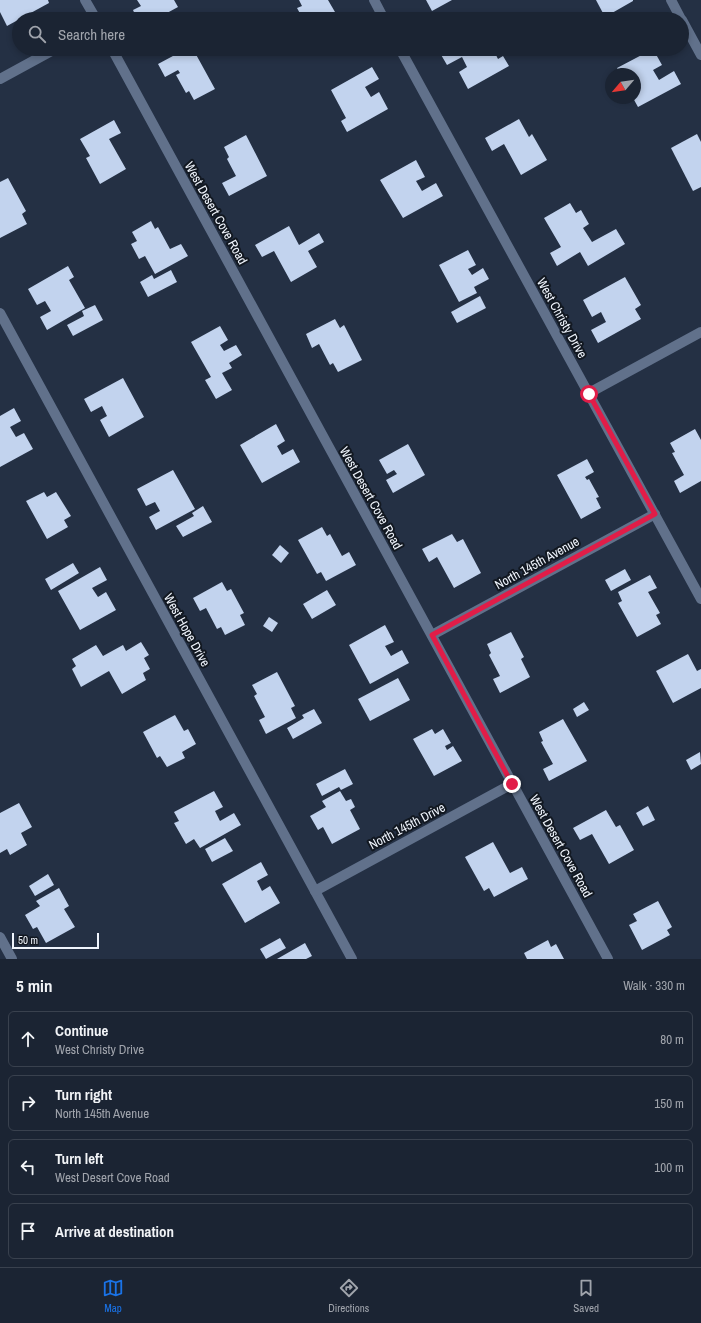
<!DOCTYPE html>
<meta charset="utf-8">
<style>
body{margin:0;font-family:"Archivo Narrow",sans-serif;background:#28303f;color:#f1f3f6}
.compass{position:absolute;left:605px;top:68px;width:36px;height:36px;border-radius:50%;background:#1b2433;box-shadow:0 2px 6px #0003;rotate:241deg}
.scale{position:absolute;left:12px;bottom:10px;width:87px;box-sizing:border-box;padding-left:4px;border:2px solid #f0f5fd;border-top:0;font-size:11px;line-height:14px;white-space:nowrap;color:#f0f5fd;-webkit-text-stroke:3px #121821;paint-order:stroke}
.stop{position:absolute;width:12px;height:12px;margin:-9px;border:3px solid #e11d48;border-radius:50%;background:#fff}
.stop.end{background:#e11d48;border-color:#fff;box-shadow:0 1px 4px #0008}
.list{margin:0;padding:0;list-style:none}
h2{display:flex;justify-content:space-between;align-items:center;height:52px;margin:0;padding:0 16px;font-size:17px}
h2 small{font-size:13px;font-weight:400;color:#a0a4ac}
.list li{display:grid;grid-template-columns:26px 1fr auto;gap:12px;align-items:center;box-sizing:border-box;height:56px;margin:0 8px 8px;padding:0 8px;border:1px solid #39414e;border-radius:6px}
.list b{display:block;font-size:15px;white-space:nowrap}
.list p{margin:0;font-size:13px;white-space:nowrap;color:#a0a4ac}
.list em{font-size:13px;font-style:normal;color:#a0a4ac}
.icon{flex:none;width:22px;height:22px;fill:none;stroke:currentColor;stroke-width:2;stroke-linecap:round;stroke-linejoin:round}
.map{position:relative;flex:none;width:701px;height:959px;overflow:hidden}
.search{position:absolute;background:#1b2433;box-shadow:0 2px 6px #0003;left:12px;right:12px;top:12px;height:44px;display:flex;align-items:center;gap:10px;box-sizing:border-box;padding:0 14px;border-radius:22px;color:#a0a4ac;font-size:15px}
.sheet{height:308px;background:#1b2433}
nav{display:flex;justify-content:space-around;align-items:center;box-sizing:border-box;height:56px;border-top:1px solid #39414e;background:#1b2433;font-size:11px;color:#a0a4ac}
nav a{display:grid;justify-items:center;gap:2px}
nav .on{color:#1a73e8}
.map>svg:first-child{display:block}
</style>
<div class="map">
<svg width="701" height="959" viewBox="0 0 701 959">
<rect width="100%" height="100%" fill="#243044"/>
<!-- building -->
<g fill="#c2d3ee">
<polygon points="0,0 48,0 49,3 7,26 0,12"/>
<polygon points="137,0 174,0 178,7 156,19 137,19 133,10 141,6"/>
<polygon points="299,0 328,0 335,12 331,14 334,19 303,19 297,8 302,6"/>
<polygon points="426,0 452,0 432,11"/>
<polygon points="596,0 633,0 633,1 605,17"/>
<polygon points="186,49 193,49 215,89 194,100 189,91 186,93 176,75 180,73 178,70 165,77 158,64"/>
<polygon points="447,49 493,49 498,59 503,56 509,66 468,89 459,72 467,67 462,57 447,65 440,53"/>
<polygon points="653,49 662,65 653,70 659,80 674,71 681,84 638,107 633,98 638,94 635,88 635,74 620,74 617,68"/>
<polygon points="372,67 379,79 365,87 371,97 379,92 388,109 347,132 341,121 346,118 331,90"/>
<polygon points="519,119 529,137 532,134 547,160 521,175 504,144 492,151 485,138"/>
<polygon points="114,120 121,133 109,139 126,169 100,184 86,158 90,156 80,139"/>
<polygon points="697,134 701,142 701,187 693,191 671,148"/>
<polygon points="246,135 267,176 229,196 222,183 236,176 227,159 229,157 224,147"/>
<polygon points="416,160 425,177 416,181 422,191 436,183 443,196 403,218 380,180"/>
<polygon points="8,178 26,211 22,214 27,224 0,238 0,182"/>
<polygon points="570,203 576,213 581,210 589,224 583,228 592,242 616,229 625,244 588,266 580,252 557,266 550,253 561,247 544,218"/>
<polygon points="151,221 155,229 158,227 170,249 181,244 188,256 155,274 145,256 139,259 131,244 137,241 132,232"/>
<polygon points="289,226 299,245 319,233 324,242 308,251 317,267 291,282 274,251 262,257 255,245"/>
<polygon points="468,250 476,265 468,269 472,275 483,268 489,279 474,287 477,293 459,302 439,265"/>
<polygon points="68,266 74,277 69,280 85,308 47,330 40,317 51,311 45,301 37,305 28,289"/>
<polygon points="171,270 177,282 148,297 140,282 152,275 154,279"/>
<polygon points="625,277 641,305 635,309 641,319 598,343 591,330 606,322 601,312 592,317 583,300"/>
<polygon points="480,296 486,308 457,323 451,312"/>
<polygon points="95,305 103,320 73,336 67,325 84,316 82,311"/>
<polygon points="335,319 340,328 344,325 362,360 338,372 333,363 330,365 319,344 312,348 306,334"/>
<polygon points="220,326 228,340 220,345 224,351 236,345 242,355 229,363 232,368 222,373 232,390 216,399 205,380 211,377 191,342"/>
<polygon points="123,378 144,417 109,437 100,420 107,416 102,406 91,412 84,399"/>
<polygon points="14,408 21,421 10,427 16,437 24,433 33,449 0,467 0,416"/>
<polygon points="276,424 285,441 277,446 282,455 293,449 300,462 262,483 240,445"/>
<polygon points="695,429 701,440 701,481 680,493 674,481 684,475 672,453 675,452 670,443"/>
<polygon points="408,444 425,475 393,493 386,480 397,474 394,470 387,474 379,460"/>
<polygon points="587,459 594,472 585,477 587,480 589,479 599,497 596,498 601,508 581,519 557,475"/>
<polygon points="173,470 195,509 156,530 149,517 160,511 155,502 146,506 137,489"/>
<polygon points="44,492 47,497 56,492 71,516 64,520 68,527 47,539 26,501"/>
<polygon points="203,506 212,522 183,537 176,526 194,516 192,513"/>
<polygon points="322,527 327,536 330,534 342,556 349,552 356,565 326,581 321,572 317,574 298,540"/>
<polygon points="452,534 457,542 463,539 481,573 454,588 437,557 429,562 422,549"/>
<polygon points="280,545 289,553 281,563 272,555"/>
<polygon points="73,563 79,573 51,590 45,579"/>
<polygon points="100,567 107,580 92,588 98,597 106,592 116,610 80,630 58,591"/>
<polygon points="625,569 631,580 611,591 605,580"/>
<polygon points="650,575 657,588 648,592 660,613 656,615 661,624 637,637 618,603 622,601 618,592"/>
<polygon points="222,582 227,591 231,589 244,613 240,615 245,625 225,635 221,627 217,629 206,608 200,611 193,598"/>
<polygon points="327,590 336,605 312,619 303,604"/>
<polygon points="269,617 278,623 272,632 263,626"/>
<polygon points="385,625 394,642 385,646 391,656 402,650 409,663 370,684 349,645"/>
<polygon points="511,632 524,657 521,659 530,677 500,693 493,679 500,676 489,655 491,653 487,644"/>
<polygon points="141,642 149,655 144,658 150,669 143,673 146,680 122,694 109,671 81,687 72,669 76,666 72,659 96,645 103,656 123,645 126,651"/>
<polygon points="688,654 697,671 701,669 701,688 673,703 656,671"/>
<polygon points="277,672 295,706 291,708 296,718 266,734 259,720 265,717 254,696 257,694 252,685"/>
<polygon points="398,678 410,700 370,721 358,699"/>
<polygon points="584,702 589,710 577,717 573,709"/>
<polygon points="314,709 322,723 293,739 287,728 304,718 302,715"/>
<polygon points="175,715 184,731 188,729 196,744 182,752 185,758 167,767 160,756 157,758 143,732"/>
<polygon points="563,719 587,761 549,781 543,769 553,764 541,742 543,741 539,732"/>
<polygon points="432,729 435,734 443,729 451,743 445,746 447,750 453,746 462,761 434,776 413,739"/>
<polygon points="700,752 701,764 691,770 686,760"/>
<polygon points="345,769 353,784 341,790 339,787 322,796 316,784"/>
<polygon points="214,791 223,807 215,811 220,821 234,813 241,825 200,848 194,839 186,844 174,823 179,821 174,812"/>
<polygon points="340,791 346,801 351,799 355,807 350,810 360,829 332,844 323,827 318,830 310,816 326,807 322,801"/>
<polygon points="19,803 32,827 21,833 27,845 10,855 7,849 0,853 0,813"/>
<polygon points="648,806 655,820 643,826 636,813"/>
<polygon points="606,810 616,827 620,825 634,850 609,864 592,834 580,840 573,828"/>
<polygon points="225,838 233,851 212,862 205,849"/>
<polygon points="493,842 510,873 522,867 528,879 494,897 489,888 484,891 465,857"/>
<polygon points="261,862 268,875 257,881 262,891 270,886 280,903 245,923 222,884"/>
<polygon points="48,874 54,885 35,896 29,886"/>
<polygon points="59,888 69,906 64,909 75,927 46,943 37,927 33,929 25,915 40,906 36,901"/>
<polygon points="658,901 672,927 667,930 670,935 642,950 629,925 637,921 633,914"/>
<polygon points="280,938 286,948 266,959 260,949"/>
<polygon points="548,940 551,947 556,944 564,959 527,959 524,953"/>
<polygon points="305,943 312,956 306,959 277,959"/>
</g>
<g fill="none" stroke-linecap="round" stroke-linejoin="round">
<!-- minor -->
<g stroke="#61718b" stroke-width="10">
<polyline points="85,0 96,19"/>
<polyline points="374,0 384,19"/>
<polyline points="671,0 681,19"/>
<polyline points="682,20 701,55"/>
<polyline points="112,49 608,959"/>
<polyline points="400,49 701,599"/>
<polyline points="0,79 55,49"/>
<polyline points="0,313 352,959"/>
<polyline points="589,393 701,332"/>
<polyline points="432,635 655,514"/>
<polyline points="315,891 512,784"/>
<polyline points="0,937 12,959"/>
</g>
</g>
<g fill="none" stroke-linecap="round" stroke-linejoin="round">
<!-- route -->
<polyline stroke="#e11d48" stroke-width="5" points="512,784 432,635 655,514 589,394"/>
</g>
<g text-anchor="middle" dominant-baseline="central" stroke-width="4" stroke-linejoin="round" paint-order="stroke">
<!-- street labels -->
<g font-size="13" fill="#f0f5fd" stroke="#121821">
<text transform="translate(216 213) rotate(61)">West Desert Cove Road</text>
<text transform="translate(562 318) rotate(61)">West Christy Drive</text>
<text transform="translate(371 498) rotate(61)">West Desert Cove Road</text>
<text transform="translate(537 563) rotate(-29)">North 145th Avenue</text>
<text transform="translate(187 630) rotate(61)">West Hope Drive</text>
<text transform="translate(407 826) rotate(-28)">North 145th Drive</text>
<text transform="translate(561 846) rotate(61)">West Desert Cove Road</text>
</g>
</g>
</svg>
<svg class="compass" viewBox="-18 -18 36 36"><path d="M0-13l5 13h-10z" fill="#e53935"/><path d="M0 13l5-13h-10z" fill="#a0a4ac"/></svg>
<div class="scale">50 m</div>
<div class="stop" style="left:589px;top:394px"></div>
<div class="stop end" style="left:512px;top:784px"></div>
<div class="search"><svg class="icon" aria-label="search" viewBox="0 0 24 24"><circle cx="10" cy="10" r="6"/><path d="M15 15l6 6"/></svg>Search here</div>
</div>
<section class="sheet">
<h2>5 min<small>Walk · 330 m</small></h2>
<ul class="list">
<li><svg class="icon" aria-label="ahead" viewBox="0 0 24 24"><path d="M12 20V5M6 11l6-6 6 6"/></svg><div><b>Continue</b><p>West Christy Drive</p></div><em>80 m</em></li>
<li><svg class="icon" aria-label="right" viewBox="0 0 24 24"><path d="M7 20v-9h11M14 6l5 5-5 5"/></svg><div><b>Turn right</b><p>North 145th Avenue</p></div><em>150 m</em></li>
<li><svg class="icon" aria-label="left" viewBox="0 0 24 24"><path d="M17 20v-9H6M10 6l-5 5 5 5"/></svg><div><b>Turn left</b><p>West Desert Cove Road</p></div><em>100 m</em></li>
<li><svg class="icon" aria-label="arrive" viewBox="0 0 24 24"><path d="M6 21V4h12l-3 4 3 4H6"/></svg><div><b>Arrive at destination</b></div></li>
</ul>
</section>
<nav>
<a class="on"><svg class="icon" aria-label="map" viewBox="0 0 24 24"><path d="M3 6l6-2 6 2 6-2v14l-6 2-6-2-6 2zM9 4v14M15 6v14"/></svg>Map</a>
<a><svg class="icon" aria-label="directions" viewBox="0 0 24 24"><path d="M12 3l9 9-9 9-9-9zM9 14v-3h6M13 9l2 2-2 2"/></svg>Directions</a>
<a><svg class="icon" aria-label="saved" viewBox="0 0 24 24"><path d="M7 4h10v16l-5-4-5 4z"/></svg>Saved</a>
</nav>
